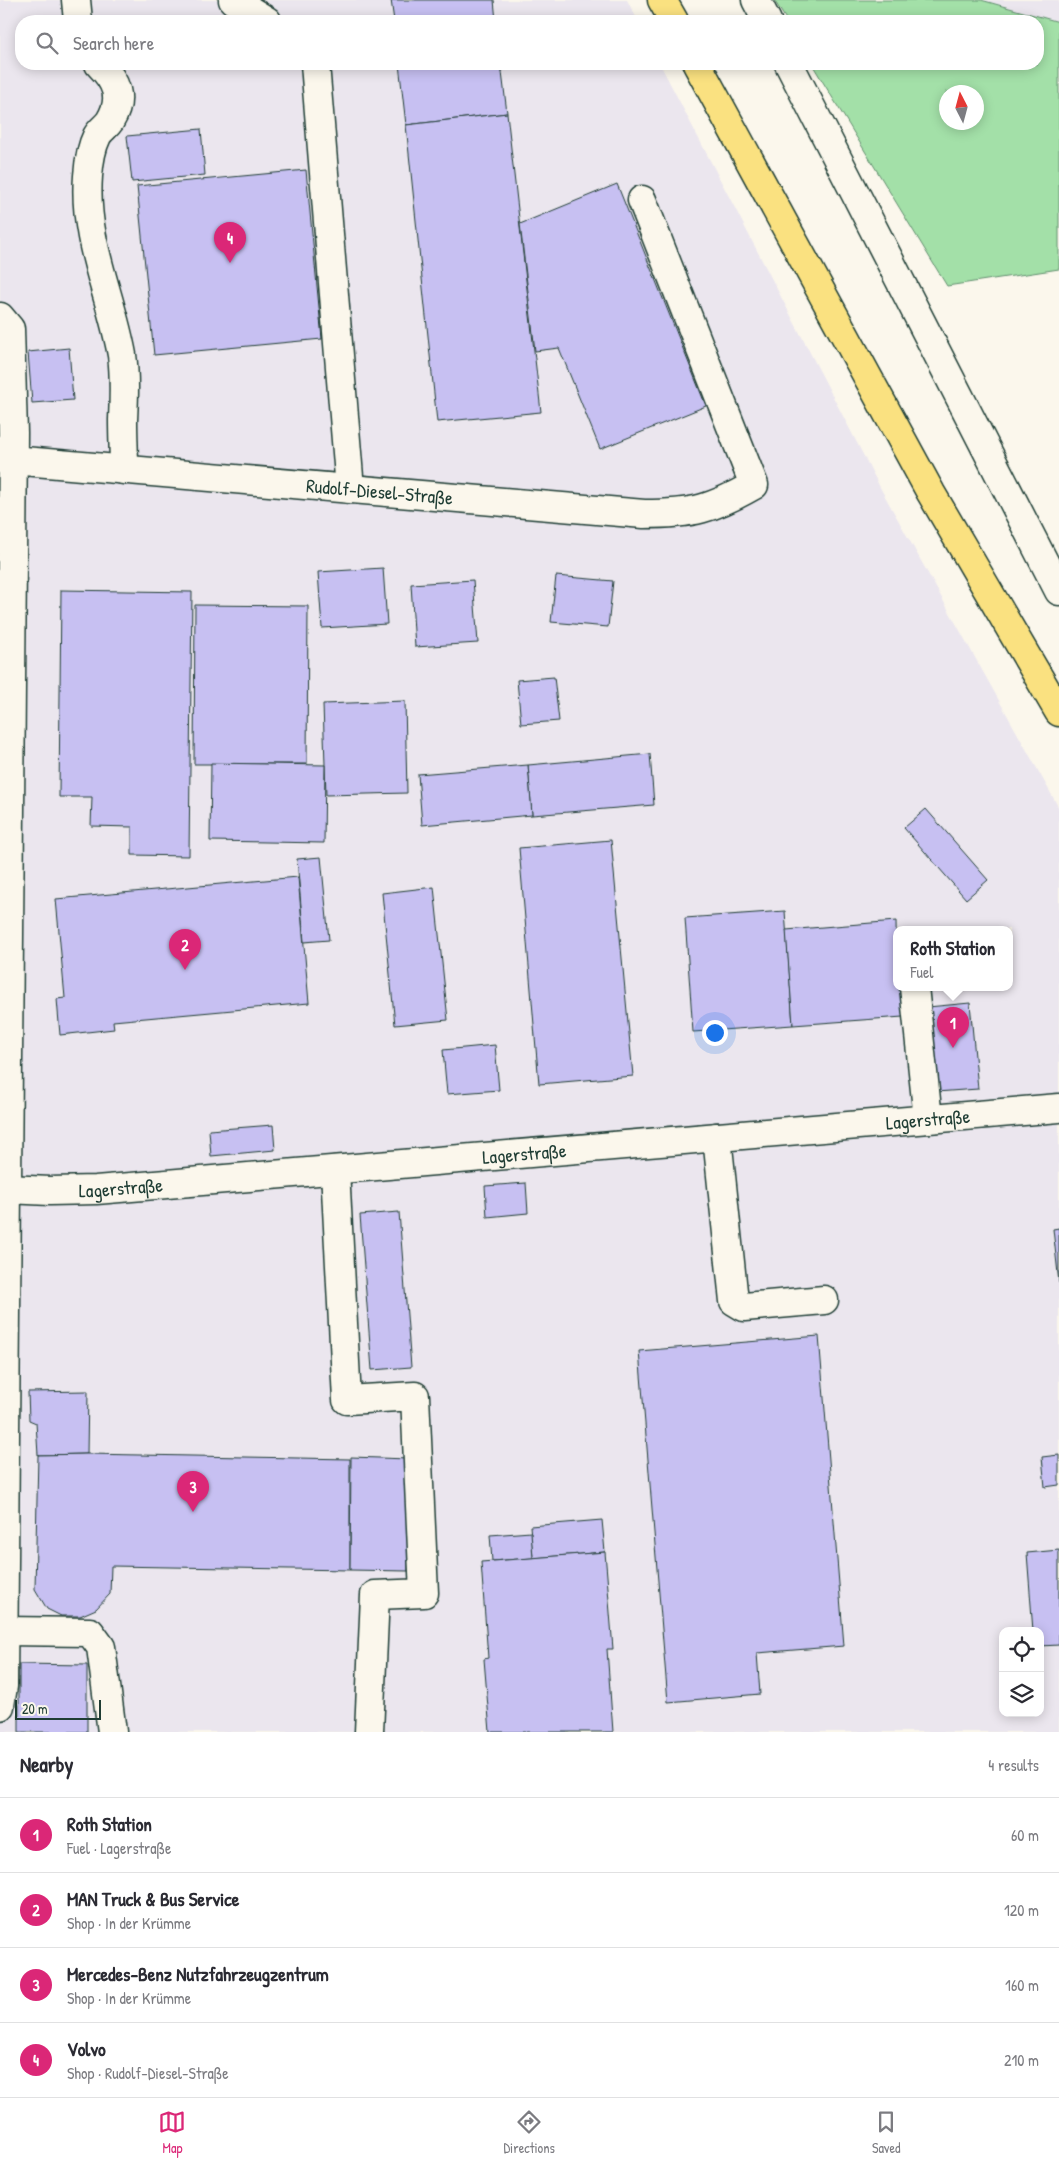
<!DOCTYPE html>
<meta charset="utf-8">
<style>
body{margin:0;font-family:"Patrick Hand",sans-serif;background:#f7f7f7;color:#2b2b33}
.controls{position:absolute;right:15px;bottom:15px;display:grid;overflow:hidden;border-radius:10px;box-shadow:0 2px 12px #0003}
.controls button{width:45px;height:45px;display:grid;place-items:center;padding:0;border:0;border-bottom:1px solid #e1e1e2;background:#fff;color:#2b2b33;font:25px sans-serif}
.compass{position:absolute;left:939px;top:85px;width:45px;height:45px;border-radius:50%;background:#fff;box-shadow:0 2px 12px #0003;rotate:354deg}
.scale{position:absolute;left:15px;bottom:12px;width:86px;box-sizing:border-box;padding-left:5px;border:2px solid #1f3d34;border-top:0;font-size:14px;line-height:18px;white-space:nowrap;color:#1f3d34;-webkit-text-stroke:4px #fbf7ec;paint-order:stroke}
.you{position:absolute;left:714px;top:1032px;width:18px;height:18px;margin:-12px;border:4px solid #fff;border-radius:50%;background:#1a73e8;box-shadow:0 0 0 8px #1a73e833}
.badge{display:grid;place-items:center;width:32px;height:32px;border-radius:50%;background:#db2777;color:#fff;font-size:16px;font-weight:700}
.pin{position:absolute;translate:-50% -41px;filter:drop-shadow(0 1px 2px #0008)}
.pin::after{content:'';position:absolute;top:26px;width:18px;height:15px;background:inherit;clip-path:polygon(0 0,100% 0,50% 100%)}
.popup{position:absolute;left:893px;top:926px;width:120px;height:65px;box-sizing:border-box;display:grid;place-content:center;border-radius:10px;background:#fff;filter:drop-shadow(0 1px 4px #0005);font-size:16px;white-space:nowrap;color:#7c7c81}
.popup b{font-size:19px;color:#2b2b33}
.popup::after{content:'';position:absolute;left:50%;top:100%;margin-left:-10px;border:10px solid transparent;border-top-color:#fff}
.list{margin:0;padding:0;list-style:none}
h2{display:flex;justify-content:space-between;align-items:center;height:65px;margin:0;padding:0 20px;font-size:21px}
h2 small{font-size:16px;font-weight:400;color:#7c7c81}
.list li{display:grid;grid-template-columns:32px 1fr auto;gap:15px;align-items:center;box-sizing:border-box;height:75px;padding:0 20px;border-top:1px solid #e1e1e2}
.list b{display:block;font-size:19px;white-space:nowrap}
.list p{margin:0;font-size:16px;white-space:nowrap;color:#7c7c81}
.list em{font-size:16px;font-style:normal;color:#7c7c81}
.icon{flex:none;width:28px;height:28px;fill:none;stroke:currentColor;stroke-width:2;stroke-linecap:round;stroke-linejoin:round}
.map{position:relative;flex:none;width:1059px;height:1732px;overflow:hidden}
.search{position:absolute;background:#fff;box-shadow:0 2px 12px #0003;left:15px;right:15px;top:15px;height:55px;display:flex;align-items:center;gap:12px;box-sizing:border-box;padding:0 18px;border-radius:20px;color:#7c7c81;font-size:19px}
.sheet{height:365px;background:#fff}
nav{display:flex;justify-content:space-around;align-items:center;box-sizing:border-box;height:70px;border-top:1px solid #e1e1e2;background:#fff;font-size:14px;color:#7c7c81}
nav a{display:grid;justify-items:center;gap:2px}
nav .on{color:#db2777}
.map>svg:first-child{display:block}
</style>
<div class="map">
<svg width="1059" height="1732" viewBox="0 0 1059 1732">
<rect width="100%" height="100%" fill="#fbf7ec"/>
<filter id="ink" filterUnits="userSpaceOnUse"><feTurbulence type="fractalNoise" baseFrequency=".02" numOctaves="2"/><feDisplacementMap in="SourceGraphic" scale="10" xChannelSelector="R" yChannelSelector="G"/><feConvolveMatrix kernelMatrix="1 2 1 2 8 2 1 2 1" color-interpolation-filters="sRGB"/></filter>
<g filter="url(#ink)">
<!-- built -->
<g fill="#ebe6ee" fill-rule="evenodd">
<path d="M0 0H627L638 21H21V64H660L882 491 1059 808V1732H0ZM897 929H1009V987H897ZM1003 1631H1040V1713H1003Z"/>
<polygon points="981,0 1059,0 1059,22"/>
</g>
<!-- green -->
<path fill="#a3e0a8" stroke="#618e6e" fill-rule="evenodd" d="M774 0H981L1059 22V269L947 286 812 64H1038V21H787ZM946 92H976V122H946Z"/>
<!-- building -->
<g fill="#c7c0f2" stroke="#1f3d34">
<polygon points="391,0 494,0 496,21 394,21"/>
<polygon points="399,64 501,64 507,113 406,125"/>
<polygon points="507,113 541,412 437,422 406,125"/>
<polygon points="201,129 205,175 132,182 127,136"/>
<polygon points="306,170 322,339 154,355 137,186"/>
<polygon points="617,184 706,406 600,449 559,348 535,351 520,224"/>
<polygon points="69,348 73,400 32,403 28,352"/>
<polygon points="383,568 387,624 322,628 318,572"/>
<polygon points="556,576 613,581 608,627 551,622"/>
<polygon points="473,580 478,643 415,647 411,584"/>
<polygon points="61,590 192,592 189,856 132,855 132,827 91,826 92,797 59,797"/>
<polygon points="195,605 308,606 307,764 194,764"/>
<polygon points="554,677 559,721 521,724 517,680"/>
<polygon points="405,701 407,793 326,795 323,704"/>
<polygon points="650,754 654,805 532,815 528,765"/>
<polygon points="211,763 325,765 324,843 210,841"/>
<polygon points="528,765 532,815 422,825 418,774"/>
<polygon points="926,809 988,880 966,899 904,828"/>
<polygon points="611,840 633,1076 539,1084 519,848"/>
<polygon points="321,857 329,940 304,942 297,859"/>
<polygon points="298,877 309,1003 113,1021 114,1029 60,1035 57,999 65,998 56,899"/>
<polygon points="434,887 448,1020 395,1025 382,893"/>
<polygon points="785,911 793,1025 693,1032 685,918"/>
<polygon points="896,921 897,987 901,987 903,1017 793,1025 786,930"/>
<polygon points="970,1003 978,1089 936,1092 928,1007"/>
<polygon points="495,1045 499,1090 447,1094 443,1050"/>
<polygon points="273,1125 275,1150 211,1156 209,1130"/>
<polygon points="526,1183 528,1213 487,1217 485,1186"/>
<polygon points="399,1212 411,1367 372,1370 360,1215"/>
<polygon points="1059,1228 1059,1283 1053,1229"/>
<polygon points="819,1336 844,1646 757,1653 760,1694 668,1702 639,1351"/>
<polygon points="88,1391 87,1454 38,1455 36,1423 29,1420 28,1392"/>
<polygon points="87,1454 350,1459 350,1570 111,1566 110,1594 96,1609 80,1616 61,1616 47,1609 35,1589 38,1455"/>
<polygon points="1059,1455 1059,1485 1045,1487 1042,1457"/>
<polygon points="351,1457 408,1459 408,1571 350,1570"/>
<polygon points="602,1520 605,1552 533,1558 530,1526"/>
<polygon points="531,1532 533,1558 492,1561 490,1535"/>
<polygon points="1059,1550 1059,1645 1040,1646 1040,1631 1033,1631 1027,1553"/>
<polygon points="605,1552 613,1649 607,1649 613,1732 490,1732 484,1659 488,1658 481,1562"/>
<polygon points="19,1664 87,1665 87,1732 19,1732"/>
</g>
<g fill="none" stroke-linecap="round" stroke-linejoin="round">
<!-- minor casing -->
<g stroke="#1f3d34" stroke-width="31">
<g id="minor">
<polyline points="76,0 78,21"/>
<polyline points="233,0 267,21"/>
<polyline points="756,0 767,21"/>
<path d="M99 64C116 81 124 98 110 121 106 127 100 130 97 136 91 148 89 162 88 176 83 240 111 294 122 355 125 377 124 398 123 420 123 437 124 453 124 470"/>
<polyline points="315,64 350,489"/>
<polyline points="789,64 1059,591"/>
<polyline points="0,317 10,329 13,433 3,1686 0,1706"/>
<path id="s1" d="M0 459 644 514C693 514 712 509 754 485L642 200"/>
<polyline points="914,987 928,1119"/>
<polyline points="717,1137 734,1301 744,1307 824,1300"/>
<polyline points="335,1170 347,1400 415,1396 424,1593 375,1595 369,1732"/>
<path id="s2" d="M7 1189 50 1191 96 1190 1059 1108"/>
<polyline points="3,1631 90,1632 101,1647 112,1732"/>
</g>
</g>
<!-- major casing -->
<g stroke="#1f3d34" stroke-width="31">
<g id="major">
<polyline points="662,0 674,21"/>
<polyline points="697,64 931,493 1059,712"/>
</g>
</g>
<!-- minor -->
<use href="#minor" stroke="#fbf7ec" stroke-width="28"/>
<!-- major -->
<use href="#major" stroke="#fae180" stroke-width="28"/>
</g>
</g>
<g text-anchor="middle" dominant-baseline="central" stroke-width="4.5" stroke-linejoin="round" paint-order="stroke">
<!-- street labels -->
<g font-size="19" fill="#1f3d34" stroke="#fbf7ec">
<text stroke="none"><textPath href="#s1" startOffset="381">Rudolf-Diesel-Straße</textPath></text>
<text stroke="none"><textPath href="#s2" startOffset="924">Lagerstraße</textPath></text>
<text stroke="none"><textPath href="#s2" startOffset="519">Lagerstraße</textPath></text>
<text stroke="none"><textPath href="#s2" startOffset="114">Lagerstraße</textPath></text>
</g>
</g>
</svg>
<div class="controls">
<button><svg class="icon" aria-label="locate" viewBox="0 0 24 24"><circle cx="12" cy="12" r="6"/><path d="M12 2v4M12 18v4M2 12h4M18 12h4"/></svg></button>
<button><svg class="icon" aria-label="layers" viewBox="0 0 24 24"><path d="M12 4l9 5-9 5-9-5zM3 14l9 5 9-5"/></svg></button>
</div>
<svg class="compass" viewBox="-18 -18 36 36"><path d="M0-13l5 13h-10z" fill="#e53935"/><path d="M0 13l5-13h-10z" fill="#7c7c81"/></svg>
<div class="scale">20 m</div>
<div class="you"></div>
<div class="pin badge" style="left:953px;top:1048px">1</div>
<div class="popup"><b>Roth Station</b>Fuel</div>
<div class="pin badge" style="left:185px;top:970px">2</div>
<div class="pin badge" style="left:193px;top:1512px">3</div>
<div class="pin badge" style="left:230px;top:263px">4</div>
<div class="search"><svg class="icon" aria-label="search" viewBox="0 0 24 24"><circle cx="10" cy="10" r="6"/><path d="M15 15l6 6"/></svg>Search here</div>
</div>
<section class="sheet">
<h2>Nearby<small>4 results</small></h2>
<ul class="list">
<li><span class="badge">1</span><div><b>Roth Station</b><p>Fuel · Lagerstraße</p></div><em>60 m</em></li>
<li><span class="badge">2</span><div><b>MAN Truck &amp; Bus Service</b><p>Shop · In der Krümme</p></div><em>120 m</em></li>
<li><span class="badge">3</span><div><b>Mercedes-Benz Nutzfahrzeugzentrum</b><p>Shop · In der Krümme</p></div><em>160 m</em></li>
<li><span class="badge">4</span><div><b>Volvo</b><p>Shop · Rudolf-Diesel-Straße</p></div><em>210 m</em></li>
</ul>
</section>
<nav>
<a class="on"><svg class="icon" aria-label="map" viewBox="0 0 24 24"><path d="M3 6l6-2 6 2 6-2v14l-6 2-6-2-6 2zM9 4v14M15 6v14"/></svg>Map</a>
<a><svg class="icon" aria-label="directions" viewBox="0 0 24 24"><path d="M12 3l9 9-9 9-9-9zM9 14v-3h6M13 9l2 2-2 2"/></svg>Directions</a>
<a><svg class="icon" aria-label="saved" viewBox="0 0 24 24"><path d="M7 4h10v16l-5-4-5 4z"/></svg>Saved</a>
</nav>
